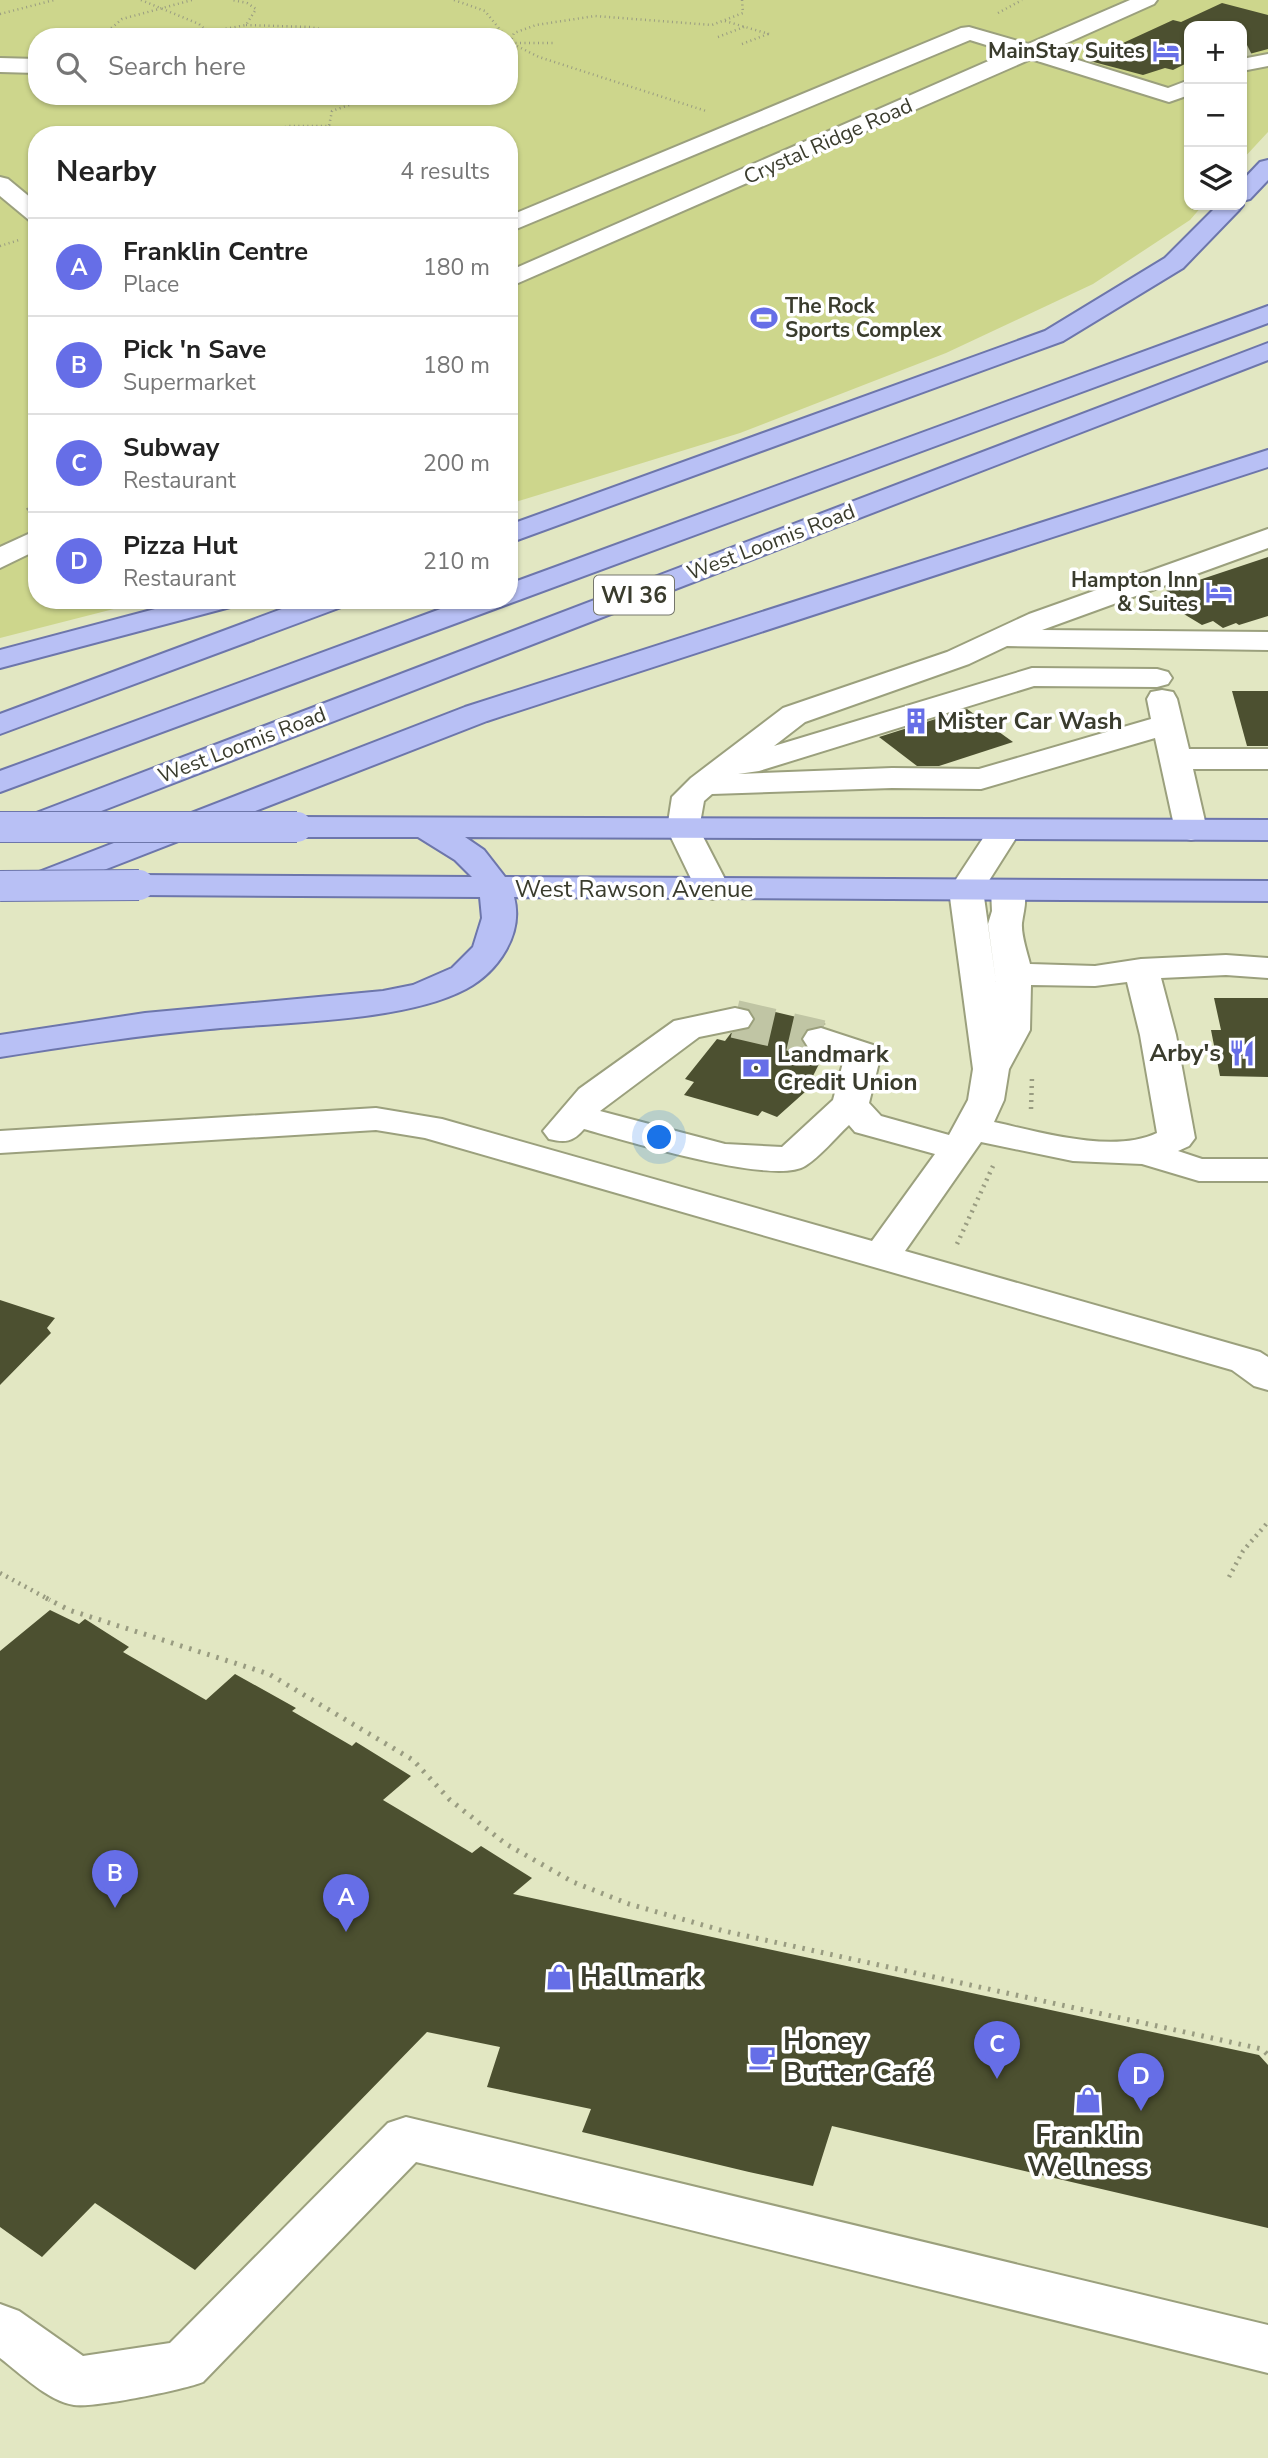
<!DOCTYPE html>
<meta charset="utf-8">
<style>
body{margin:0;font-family:"Nunito Sans",sans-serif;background:#f2f2f2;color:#222}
.controls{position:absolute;right:21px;top:21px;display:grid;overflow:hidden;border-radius:14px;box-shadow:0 2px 5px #0004}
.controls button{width:63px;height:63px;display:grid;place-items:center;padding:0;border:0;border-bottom:2px solid #e0e0e0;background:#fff;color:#222;font:35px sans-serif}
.you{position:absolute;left:660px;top:1138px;width:24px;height:24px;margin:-18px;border:5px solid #fff;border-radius:50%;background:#1a73e8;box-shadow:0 0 0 10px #1a73e833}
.badge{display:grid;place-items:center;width:46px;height:46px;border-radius:50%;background:#666ee7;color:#fff;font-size:23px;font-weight:700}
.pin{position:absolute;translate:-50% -58px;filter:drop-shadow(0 2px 4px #0008)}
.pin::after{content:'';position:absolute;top:37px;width:24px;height:21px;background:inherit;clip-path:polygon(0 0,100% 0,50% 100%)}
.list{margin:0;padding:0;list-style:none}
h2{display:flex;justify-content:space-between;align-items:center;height:91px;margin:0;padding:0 28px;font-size:30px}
h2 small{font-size:23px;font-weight:400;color:#767676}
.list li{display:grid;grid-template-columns:46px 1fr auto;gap:21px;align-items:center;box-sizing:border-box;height:98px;padding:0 28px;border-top:2px solid #e0e0e0}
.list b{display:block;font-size:26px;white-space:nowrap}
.list p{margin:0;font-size:23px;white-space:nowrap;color:#767676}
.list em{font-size:23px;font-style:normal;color:#767676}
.icon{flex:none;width:38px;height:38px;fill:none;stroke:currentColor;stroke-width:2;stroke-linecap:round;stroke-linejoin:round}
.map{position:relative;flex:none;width:1268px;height:2458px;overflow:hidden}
.search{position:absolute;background:#fff;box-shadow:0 2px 5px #0004;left:28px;top:28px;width:490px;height:77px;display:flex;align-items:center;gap:18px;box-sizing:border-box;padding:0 24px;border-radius:28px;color:#767676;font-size:26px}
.panel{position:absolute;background:#fff;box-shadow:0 2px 5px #0004;left:28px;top:126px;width:490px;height:483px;border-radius:28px}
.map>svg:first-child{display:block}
</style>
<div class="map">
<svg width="1268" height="2458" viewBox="0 0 1268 2458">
<rect width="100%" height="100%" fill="#e2e7c2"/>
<!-- green -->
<path fill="#cdd68c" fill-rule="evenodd" d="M0 0H1268V132L1242 160V26H1189V205H1203L1190 220 1093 284 946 353 740 433 509 504V135H37V600H149L0 638ZM37 37H509V96H37Z"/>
<!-- building -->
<g fill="#4c5030">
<polygon points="1222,3 1268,15 1268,49 1242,56 1242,26 1189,26 1189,62 1173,70 1165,68 1143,75 1086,60 1173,20 1181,22"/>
<polygon points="1268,557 1268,616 1239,625 1236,623 1223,628 1213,621 1202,625 1159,599 1172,594 1166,591"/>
<polygon points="1232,691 1268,691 1268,746 1247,746"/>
<polygon points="967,709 1013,742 939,766 917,766 879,737"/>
<polygon points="1214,998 1268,998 1268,1077 1220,1076 1211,1030 1221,1030"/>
<polygon points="767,1010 826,1024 807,1028 801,1038 808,1052 823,1056 805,1092 777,1117 762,1111 758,1116 684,1095 694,1082 685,1079 717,1039 725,1041 731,1033 738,1032 750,1034"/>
<polygon points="0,1300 55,1318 47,1328 51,1333 0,1385"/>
<polygon points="50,1610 79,1624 85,1619 129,1647 123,1652 206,1700 235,1674 296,1708 292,1711 352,1746 356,1742 411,1776 383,1800 472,1853 481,1846 532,1878 513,1894 1259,2055 1268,2065 1268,2228 832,2126 813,2186 749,2172 582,2132 591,2109 487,2087 500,2047 427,2032 195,2270 95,2203 42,2257 0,2227 0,1651"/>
</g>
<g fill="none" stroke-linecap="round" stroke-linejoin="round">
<!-- minor-tunnel-far1 -->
<polyline stroke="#c0c5a4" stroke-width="24" stroke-dasharray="24 11" stroke-linecap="butt" points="1242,50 1248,47"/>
<!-- minor-tunnel -->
<polyline stroke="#c0c5a4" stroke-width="38" stroke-dasharray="38 19" stroke-linecap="butt" points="735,1019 821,1039"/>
<!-- minor casing -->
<g stroke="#9ba07d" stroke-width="4">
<g id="minor">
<polygon points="1130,0 1157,0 1154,4 1049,51 1168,88 1189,80 1189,95 1169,102 1031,59 509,287 509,271 1009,52 970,40 509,232 509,216 961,28 969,27 1028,44"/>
<polygon points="1268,54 1268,66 1242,71 1242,59"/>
<polygon points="0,58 37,59 37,73 0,72"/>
<polygon points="0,177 8,179 37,203 37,222 29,220 0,196"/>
<polygon points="1268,529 1268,548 1042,630 1268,632 1268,650 1007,646 969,664 805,722 774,746 1032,668 1157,669 1168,672 1172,678 1168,684 1157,687 1034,686 759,771 738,774 892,768 979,769 1151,719 1147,699 1151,692 1162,690 1173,692 1177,699 1189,749 1268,749 1268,769 1193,769 1207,830 1203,837 1191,840 1179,837 1175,830 1155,738 981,789 892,788 712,794 704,801 699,829 730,889 725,896 713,899 701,896 696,889 667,829 672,797 691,778 783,708 947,652 1029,614"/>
<polygon points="37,530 37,550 0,568 0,547"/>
<path d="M1005 820 1017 823 1021 830 983 890 996 982 988 924 992 911 991 890 996 883 1008 880 1020 883C1029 896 1024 908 1022 923 1021 935 1027 952 1030 964L1095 966 1141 959 1226 955 1268 958V978L1226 975 1161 978 1176 1035 1195 1138 1189 1146 1178 1151 1202 1159H1268V1181H1199L1142 1164 1073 1161 981 1142 905 1251 1260 1352 1268 1357V1390L1254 1386 1232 1370 425 1138 376 1130 0 1153V1131L376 1108 442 1119 872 1241 935 1154 855 1132 849 1125C835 1138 821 1156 805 1166 774 1186 623 1140 584 1129 573 1142 565 1143 549 1139L543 1131 579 1089 674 1021 735 1008 748 1011 753 1019 748 1027 699 1037 600 1111 725 1144 782 1147 833 1100 844 1059 808 1047 803 1039 808 1031 821 1028 876 1046 881 1054 869 1103 881 1116 949 1135 968 1100 973 1069 949 890 993 823ZM1127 982 1140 1035 1157 1133C1113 1154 1040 1132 994 1122L1004 1100 1009 1069 1030 1030 1031 985 1095 986Z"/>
<path d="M406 2117 1268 2325V2373L416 2162 203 2382C183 2390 94 2408 74 2405 48 2401 21 2374 0 2358V2304L19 2311 83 2356 170 2343 388 2123Z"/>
</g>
</g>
<!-- major casing -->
<g stroke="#6d76ab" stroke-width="4">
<g id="major">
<polygon points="1268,160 1268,180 1250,199 1242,201 1242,181 1260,162"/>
<polygon points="1242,203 1243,205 1239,210 1183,268 1063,341 509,543 509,525 1045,331 1165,258 1218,205"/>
<polygon points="1268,306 1268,323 0,792 0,771 465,600 509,600 509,584"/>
<polygon points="1268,343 1268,360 34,837 22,840 10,837 6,830 10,823"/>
<polygon points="1268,450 1268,467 487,721 37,896 25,899 13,896 8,889 13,882 465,707"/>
<polygon points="189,600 239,600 234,606 0,668 0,650"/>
<polygon points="306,600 349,600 344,606 0,734 0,714"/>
<path d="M297 817 1268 820V840L465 837 484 850 505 877 1268 881V901L514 897C524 934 498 972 466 989 404 1022 282 1022 210 1029 140 1035 70 1046 0 1057V1035L145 1013 383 991 413 985 452 968 473 947 482 918 480 897 139 895 127 892 122 885 127 878 139 875 472 877 455 860 418 837H297L285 834 281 827 285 820Z"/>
</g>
</g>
<!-- path-far3 -->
<g stroke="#999c81" stroke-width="2.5" stroke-dasharray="1 3.5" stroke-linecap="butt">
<polyline points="141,0 199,24 208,32 207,37"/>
<polyline points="454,0 485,11 506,37"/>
<polyline points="998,13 1022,0"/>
<polyline points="0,14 54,0"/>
<polyline points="725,21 769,34"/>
<polyline points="246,25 310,27 360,37"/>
<polyline points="208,32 246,25 256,9 247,3 232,0"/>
<polyline points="101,37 122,19 192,0"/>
<polyline points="718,37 744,27"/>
<polyline points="509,42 539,57 706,111"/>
<polyline points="510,43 514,33 536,25 595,16 712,25 743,13 742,0"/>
<polyline points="511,43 555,43"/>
<polyline points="742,44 768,34"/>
<polyline points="329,126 353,135"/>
<polyline points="264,135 288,126 329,126 332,111 375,96"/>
<polyline points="0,246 19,240"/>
</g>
<!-- path-far2 -->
<polyline stroke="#999c81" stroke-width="3.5" stroke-dasharray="2 4.5" stroke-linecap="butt" points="27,510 37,502"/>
<!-- path-far1 -->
<g stroke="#999c81" stroke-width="4.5" stroke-dasharray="2 5" stroke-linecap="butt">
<polyline points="1031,1109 1032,1077"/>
<polyline points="957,1244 993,1166"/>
<polyline points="0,1573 50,1600"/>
<polyline points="1229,1577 1243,1551 1268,1522"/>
</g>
<!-- path -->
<polyline stroke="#999c81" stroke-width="5" stroke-dasharray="2.5 7" stroke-linecap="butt" points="46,1598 69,1610 269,1674 413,1760 450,1800 506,1844 573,1882 629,1904 724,1931 1262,2049 1268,2055"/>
<!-- minor -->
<use href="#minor" fill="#fff" fill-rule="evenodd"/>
<!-- major -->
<use href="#major" fill="#b8c0f5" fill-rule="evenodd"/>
<!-- major-bridge casing -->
<g stroke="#6d76ab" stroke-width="32" stroke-linecap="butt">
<g id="major-bridge">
<polyline points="0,827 297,827"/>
<polyline points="0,886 139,885"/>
</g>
</g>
<!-- major-bridge -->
<use href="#major-bridge" stroke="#b8c0f5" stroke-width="30"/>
</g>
<!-- icons -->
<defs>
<g id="hotel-bare" transform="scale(2.1)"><path d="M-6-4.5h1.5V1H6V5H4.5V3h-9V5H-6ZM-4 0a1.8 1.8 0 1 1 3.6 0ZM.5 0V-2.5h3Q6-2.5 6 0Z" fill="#666ee7" stroke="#fff" stroke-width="2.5" paint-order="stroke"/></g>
<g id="stadium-bare" transform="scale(2.1)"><path d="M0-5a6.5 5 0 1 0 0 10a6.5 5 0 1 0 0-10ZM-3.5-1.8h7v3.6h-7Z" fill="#666ee7" stroke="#fff" stroke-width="2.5" paint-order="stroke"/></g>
<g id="building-bare" transform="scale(2.1)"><path d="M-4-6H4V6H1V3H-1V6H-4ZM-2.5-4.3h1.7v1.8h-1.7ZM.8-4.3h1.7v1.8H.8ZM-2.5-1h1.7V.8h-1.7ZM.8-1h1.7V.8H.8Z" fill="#666ee7" stroke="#fff" stroke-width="2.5" paint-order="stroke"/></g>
<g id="restaurant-bare" transform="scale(2.1)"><path d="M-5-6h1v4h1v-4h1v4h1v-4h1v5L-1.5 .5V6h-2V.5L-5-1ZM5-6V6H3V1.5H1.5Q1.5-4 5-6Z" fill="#666ee7" stroke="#fff" stroke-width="2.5" paint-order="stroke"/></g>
<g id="bank-bare" transform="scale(2.1)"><path d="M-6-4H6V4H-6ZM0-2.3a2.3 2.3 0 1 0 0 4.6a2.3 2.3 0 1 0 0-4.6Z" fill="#666ee7" stroke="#fff" stroke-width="2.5" paint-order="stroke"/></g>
<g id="shop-bare" transform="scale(2.1)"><path d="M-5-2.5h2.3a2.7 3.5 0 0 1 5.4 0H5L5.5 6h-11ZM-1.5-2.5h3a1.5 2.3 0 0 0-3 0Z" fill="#666ee7" stroke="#fff" stroke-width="2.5" paint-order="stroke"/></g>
<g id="cafe-bare" transform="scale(2.1)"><path d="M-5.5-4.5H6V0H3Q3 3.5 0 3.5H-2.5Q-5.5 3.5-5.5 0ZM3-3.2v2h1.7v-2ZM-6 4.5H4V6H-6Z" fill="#666ee7" stroke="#fff" stroke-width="2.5" paint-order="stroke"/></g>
</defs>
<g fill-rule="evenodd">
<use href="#hotel-bare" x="1166" y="51"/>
<use href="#stadium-bare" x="764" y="318"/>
<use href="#hotel-bare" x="1219" y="592"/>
<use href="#building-bare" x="916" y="721"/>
<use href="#restaurant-bare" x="1242" y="1053"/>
<use href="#bank-bare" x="756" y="1068"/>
<use href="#shop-bare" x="559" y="1977"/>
<use href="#cafe-bare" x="762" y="2057"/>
<use href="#shop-bare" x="1088" y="2100"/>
</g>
<g text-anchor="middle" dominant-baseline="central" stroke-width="7" stroke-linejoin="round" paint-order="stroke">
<!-- far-poi labels -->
<g font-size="21" font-weight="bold" fill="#3a3c2d" stroke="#fff" text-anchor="end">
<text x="1145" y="51">MainStay Suites</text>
<text x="785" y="306" text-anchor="start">The Rock<tspan x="785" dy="24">Sports Complex</tspan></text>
<text x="1198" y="580">Hampton Inn<tspan x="1198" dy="24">&amp; Suites</tspan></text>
</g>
<!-- far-street labels -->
<g font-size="21" fill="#3a3c2d" stroke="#fff">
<text transform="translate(828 141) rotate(-24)">Crystal Ridge Road</text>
<text transform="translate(771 542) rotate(-21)">West Loomis Road</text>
<text transform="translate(242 745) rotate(-21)">West Loomis Road</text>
</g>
<!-- shield labels -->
<rect fill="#fff" stroke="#75766c" stroke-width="2" x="594" y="575.5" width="80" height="39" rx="5"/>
<g font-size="23" font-weight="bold" fill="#3a3c2d">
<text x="634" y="595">WI 36</text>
</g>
<!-- poi labels -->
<g font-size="24" font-weight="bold" fill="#3a3c2d" stroke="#fff" text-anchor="start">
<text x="937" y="721">Mister Car Wash</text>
<text x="1221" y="1053" text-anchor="end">Arby's</text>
<text x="777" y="1054">Landmark<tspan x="777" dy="28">Credit Union</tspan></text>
</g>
<!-- street labels -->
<g font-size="24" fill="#3a3c2d" stroke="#fff">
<text x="634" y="889">West Rawson Avenue</text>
</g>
<!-- near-poi labels -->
<g font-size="28" font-weight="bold" fill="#3a3c2d" stroke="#fff" text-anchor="start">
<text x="580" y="1977">Hallmark</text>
<text x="783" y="2041">Honey<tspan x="783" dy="32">Butter Café</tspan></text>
<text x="1088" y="2135" text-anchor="middle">Franklin<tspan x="1088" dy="32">Wellness</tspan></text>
</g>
</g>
</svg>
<div class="controls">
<button>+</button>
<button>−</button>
<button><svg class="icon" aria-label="layers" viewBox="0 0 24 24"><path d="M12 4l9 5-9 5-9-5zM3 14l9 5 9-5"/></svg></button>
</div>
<div class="you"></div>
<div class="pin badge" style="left:346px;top:1932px">A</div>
<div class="pin badge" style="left:115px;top:1908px">B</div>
<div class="pin badge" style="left:997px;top:2079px">C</div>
<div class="pin badge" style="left:1141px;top:2111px">D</div>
<div class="search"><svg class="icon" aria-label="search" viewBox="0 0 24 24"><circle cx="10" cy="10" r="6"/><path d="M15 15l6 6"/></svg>Search here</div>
<section class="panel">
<h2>Nearby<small>4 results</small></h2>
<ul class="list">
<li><span class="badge">A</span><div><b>Franklin Centre</b><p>Place</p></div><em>180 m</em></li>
<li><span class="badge">B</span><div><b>Pick 'n Save</b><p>Supermarket</p></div><em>180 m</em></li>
<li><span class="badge">C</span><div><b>Subway</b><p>Restaurant</p></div><em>200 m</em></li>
<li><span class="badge">D</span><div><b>Pizza Hut</b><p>Restaurant</p></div><em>210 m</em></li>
</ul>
</section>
</div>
